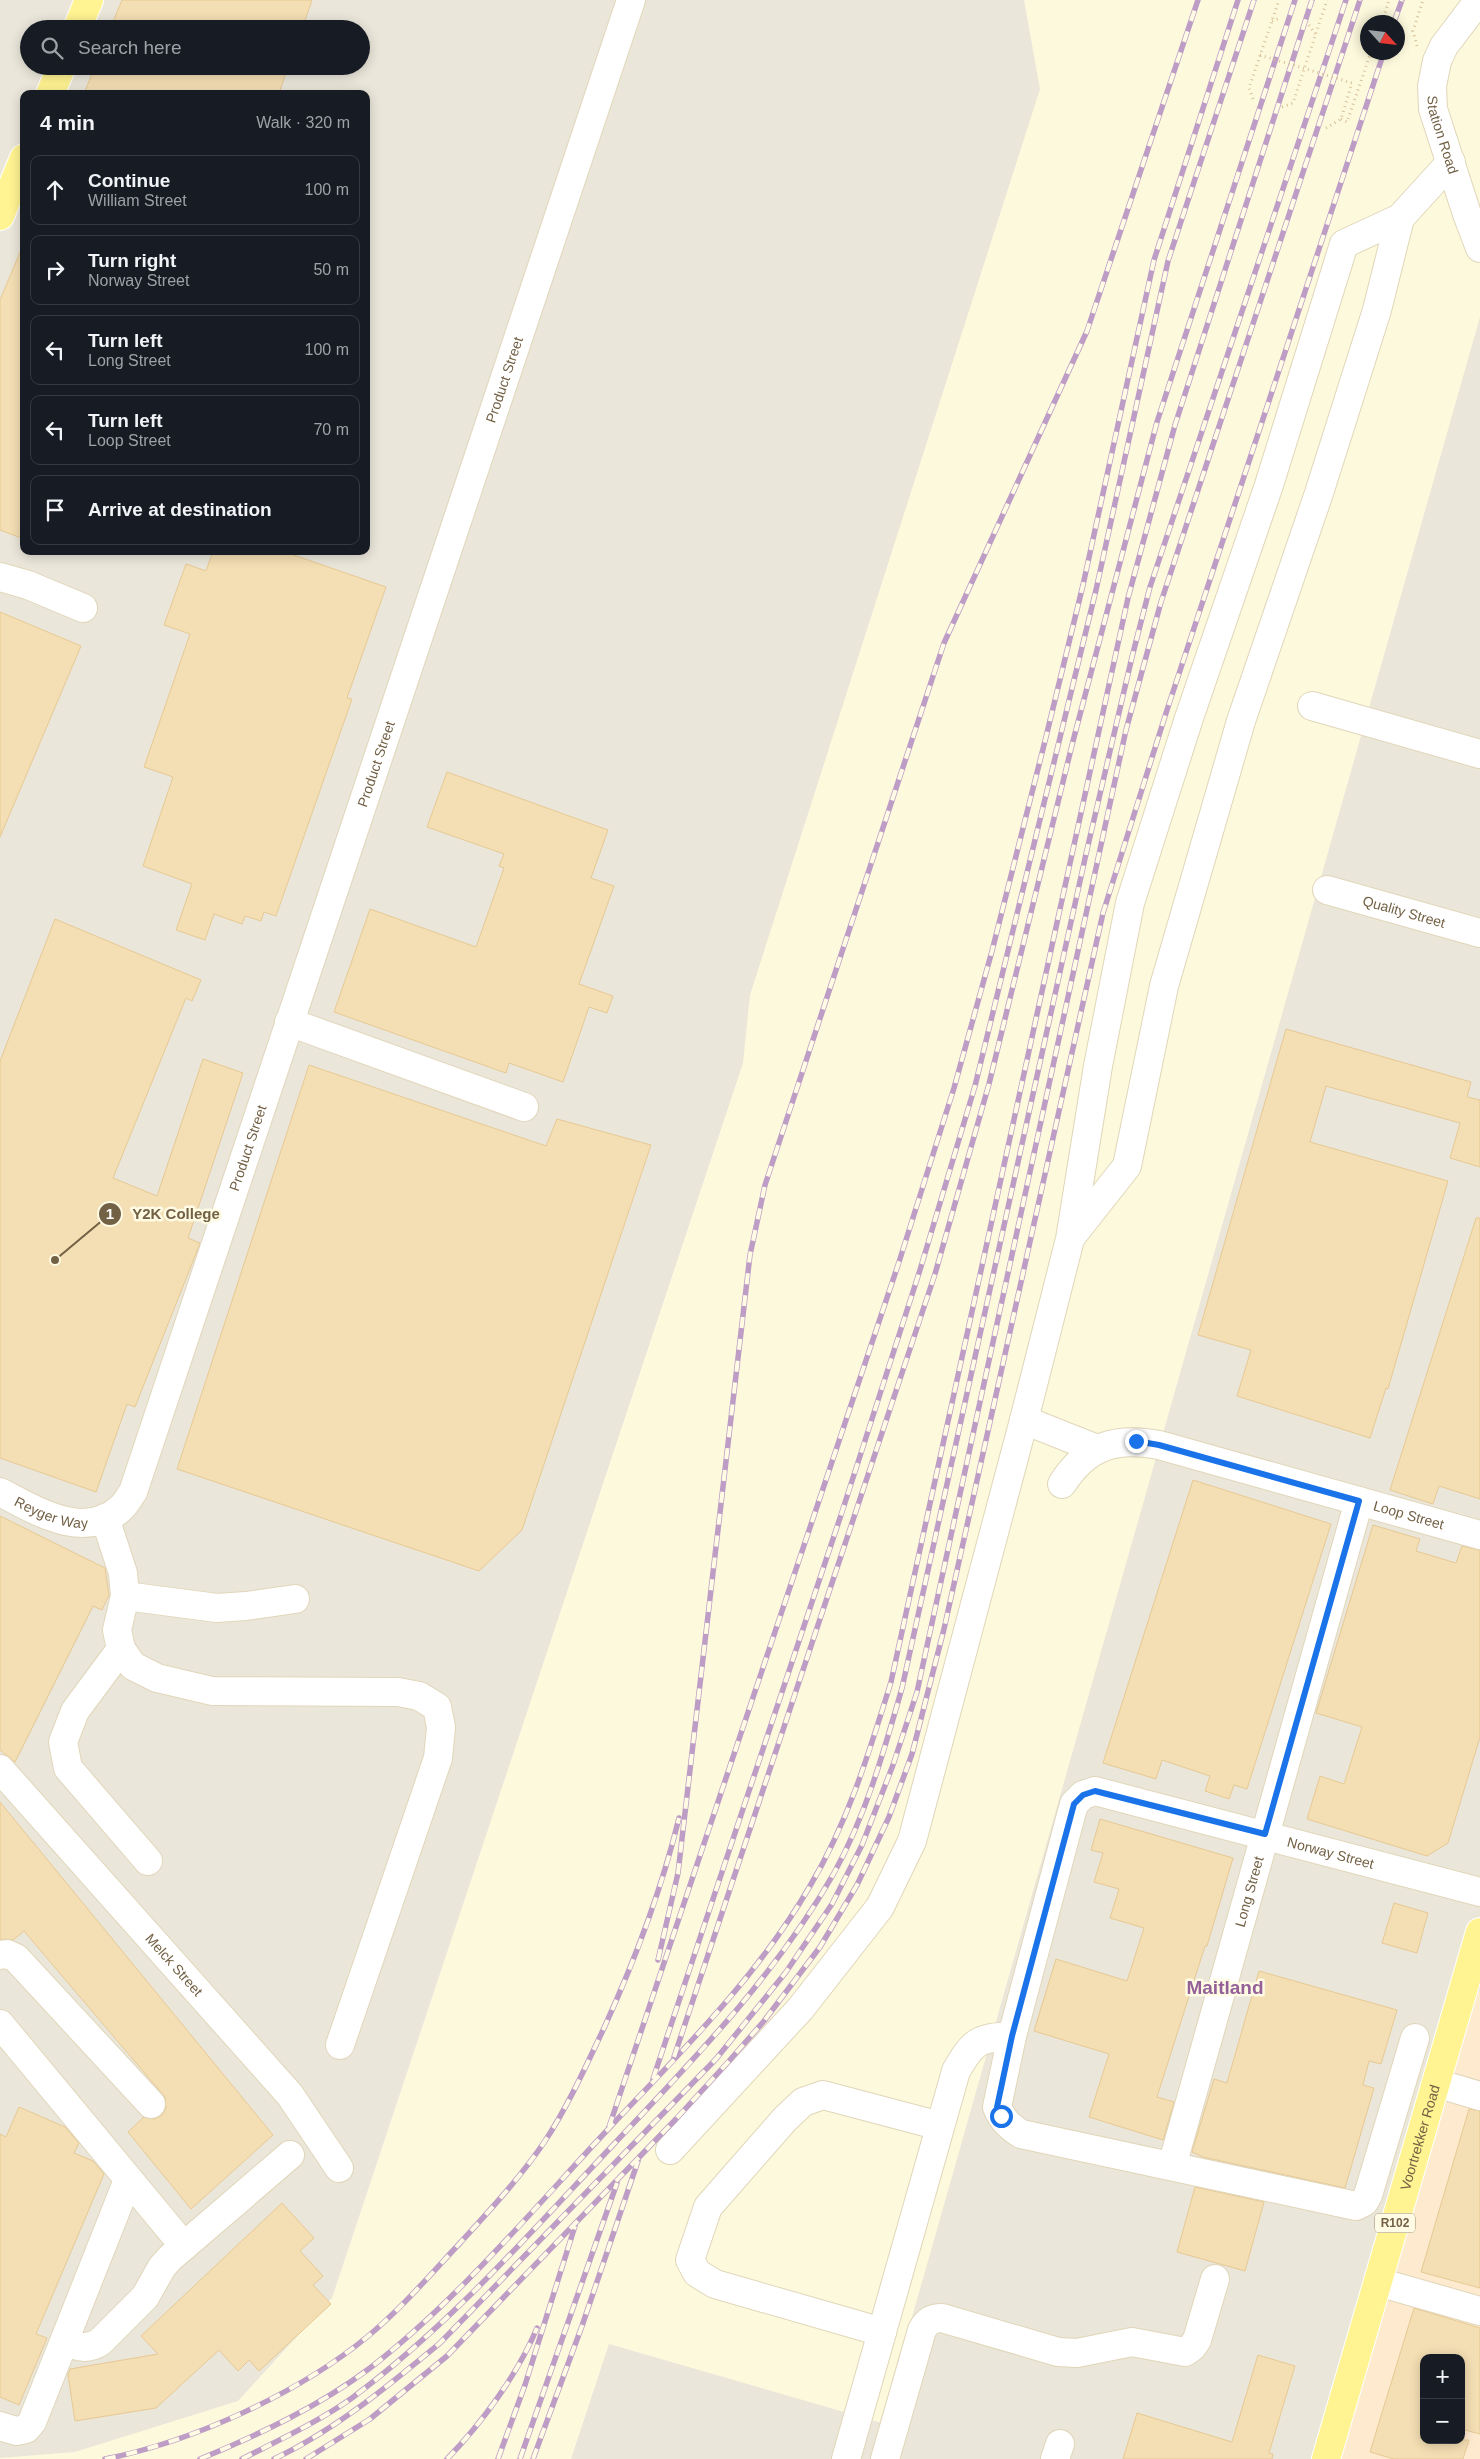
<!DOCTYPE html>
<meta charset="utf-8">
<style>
body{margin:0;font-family:Arial,sans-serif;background:#20242c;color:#f1f3f6}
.controls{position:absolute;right:15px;bottom:15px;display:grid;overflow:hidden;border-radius:10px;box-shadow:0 2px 12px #0003}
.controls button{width:45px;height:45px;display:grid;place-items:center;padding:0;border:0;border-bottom:1px solid #363941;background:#171b24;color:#f1f3f6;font:25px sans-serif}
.compass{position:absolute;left:1360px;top:15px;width:45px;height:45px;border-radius:50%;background:#171b24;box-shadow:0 2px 12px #0003;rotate:117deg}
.stop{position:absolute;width:15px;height:15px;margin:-11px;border:4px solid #1a73e8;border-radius:50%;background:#fff}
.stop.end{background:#1a73e8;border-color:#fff;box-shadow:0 1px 5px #0008}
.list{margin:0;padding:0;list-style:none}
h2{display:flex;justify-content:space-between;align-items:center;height:65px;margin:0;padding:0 20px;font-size:21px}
h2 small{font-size:16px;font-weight:400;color:#9ea1a6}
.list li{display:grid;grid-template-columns:32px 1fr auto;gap:15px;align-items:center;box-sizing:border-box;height:70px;margin:0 10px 10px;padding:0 10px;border:1px solid #363941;border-radius:10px}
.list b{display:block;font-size:19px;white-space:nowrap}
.list p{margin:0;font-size:16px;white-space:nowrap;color:#9ea1a6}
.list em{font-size:16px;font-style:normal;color:#9ea1a6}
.icon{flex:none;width:28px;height:28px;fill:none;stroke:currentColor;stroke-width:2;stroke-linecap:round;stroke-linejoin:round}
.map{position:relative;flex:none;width:1480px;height:2459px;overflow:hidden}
.search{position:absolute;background:#171b24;box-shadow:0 2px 12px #0003;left:20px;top:20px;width:350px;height:55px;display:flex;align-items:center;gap:12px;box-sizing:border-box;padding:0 18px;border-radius:28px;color:#9ea1a6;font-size:19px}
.panel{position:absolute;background:#171b24;box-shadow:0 2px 12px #0003;left:20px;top:90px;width:350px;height:465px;border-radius:10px}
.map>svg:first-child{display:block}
</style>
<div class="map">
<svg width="1480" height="2459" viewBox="0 0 1480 2459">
<rect width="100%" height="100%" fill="#fdf9dd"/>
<!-- commercial -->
<path fill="#feeacf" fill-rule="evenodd" d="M1464 1987 1480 1992V2459H1326ZM1424 2358H1461V2440H1424Z"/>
<!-- industrial -->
<g fill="#eae6da" fill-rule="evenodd">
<path d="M0 0H1024L1040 89 750 995 743 1063 332 2298 238 2401 75 2452 0 2458ZM29 29H361V66H29ZM24 94H366V551H24Z"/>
<polygon points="1480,317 1480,1992 1464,1987 1326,2459 571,2459 609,2344 882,2423"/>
</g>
<!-- building -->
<g fill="#f4deb3" stroke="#e7c993">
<polygon points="122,0 312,0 302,29 110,29"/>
<polygon points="95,66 288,66 279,94 84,94"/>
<polygon points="24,243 24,539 0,530 0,300"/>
<polygon points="213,551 282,551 386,587 347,698 352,699 276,916 264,912 261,921 245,916 242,924 214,914 205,940 176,930 192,884 143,866 173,777 144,767 190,634 164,625 186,564 206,571"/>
<polygon points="0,612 81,646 0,837"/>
<polygon points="447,772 608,830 591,878 614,886 579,984 613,996 607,1013 589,1007 563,1082 509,1063 506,1073 334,1012 370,909 476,947 504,868 499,866 504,854 427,827"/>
<polygon points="55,919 201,980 192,1001 186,998 113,1178 157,1196 203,1059 243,1073 188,1238 200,1243 195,1256 135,1407 127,1404 96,1492 0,1458 0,1061"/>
<polygon points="1286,1029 1471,1082 1467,1097 1480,1100 1480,1167 1450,1158 1460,1123 1326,1086 1310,1142 1448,1181 1388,1389 1386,1388 1370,1438 1237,1396 1251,1350 1198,1335"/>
<polygon points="309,1065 546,1146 557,1119 651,1145 522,1530 479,1571 177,1469"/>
<polygon points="1476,1218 1480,1218 1480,1499 1439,1486 1433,1504 1390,1490"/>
<polygon points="1193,1480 1331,1524 1247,1789 1234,1785 1229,1799 1205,1791 1210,1776 1162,1760 1156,1779 1103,1763"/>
<polygon points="0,1516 105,1568 109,1595 102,1610 93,1606 15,1762 0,1750"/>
<polygon points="1373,1525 1420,1539 1416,1551 1456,1563 1462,1546 1480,1550 1480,1737 1448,1843 1427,1856 1307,1819 1320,1776 1344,1784 1362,1727 1316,1713"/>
<polygon points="0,1802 273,2135 191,2209 128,2132 144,2117 154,2119 162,2115 166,2108 165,2097 24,1931 13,1940 0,1939"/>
<polygon points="1100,1819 1233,1858 1207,1946 1205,1946 1157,2097 1174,2102 1163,2140 1089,2117 1109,2054 1034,2031 1056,1959 1127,1981 1144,1928 1110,1918 1119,1889 1094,1882 1103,1853 1091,1850"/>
<polygon points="1394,1903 1428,1913 1417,1953 1382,1943"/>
<polygon points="1259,1971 1397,2010 1381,2064 1369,2061 1363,2085 1374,2088 1345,2188 1203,2157 1192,2152 1214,2079 1227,2083"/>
<polygon points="19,2107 65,2127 79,2143 74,2153 93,2161 104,2174 36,2334 47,2338 19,2405 0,2397 0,2134 6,2137"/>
<polygon points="1469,2109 1480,2111 1480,2288 1421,2272"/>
<polygon points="1195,2187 1264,2202 1245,2271 1177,2252"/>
<polygon points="282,2203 314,2238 300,2251 323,2276 313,2285 331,2304 259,2371 249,2360 238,2371 219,2350 156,2408 75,2421 68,2375 70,2369 158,2354 141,2336"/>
<polygon points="1414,2308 1480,2328 1480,2434 1461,2429 1461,2358 1424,2358 1424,2440 1469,2440 1463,2459 1394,2459 1370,2452"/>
<polygon points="1258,2355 1295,2366 1269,2453 1273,2454 1272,2459 1123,2459 1137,2413 1232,2442"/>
</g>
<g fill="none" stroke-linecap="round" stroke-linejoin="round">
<!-- minor casing -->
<g stroke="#e1d6b9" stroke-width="30">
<g id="minor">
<path id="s1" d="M1479 0 1444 46 1437 61 1432 86 1433 109 1467 214 1480 248"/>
<polyline points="0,577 28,585 83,608"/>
<polyline points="1312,706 1480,754"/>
<path id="s2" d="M1327 890 1480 933"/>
<polyline points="289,1022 524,1107"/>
<polyline points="1071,1237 1127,1166 1164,986 1241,721 1319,493 1377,310 1400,218"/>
<polyline points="1024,1420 1070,1239 1098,1066 1130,903 1189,718 1269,485 1344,244 1400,218 1451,162"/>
<path id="s3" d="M1062 1484C1087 1445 1116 1437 1159 1445L1480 1535"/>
<path id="s4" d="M0 1492C35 1510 85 1542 121 1508 126 1504 129 1497 133 1492L631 0"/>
<polyline points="105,1518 123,1573 125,1596 117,1630 121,1649 133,1666 157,1678 212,1691 398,1692 419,1696 437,1707 441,1727 438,1758 340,2045"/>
<polyline points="125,1596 217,1608 246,1606 295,1599"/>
<polyline points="121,1649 75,1711 63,1742 68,1768 148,1861"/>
<path id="s5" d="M0 1769 290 2095 339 2168"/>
<polyline points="0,1955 7,1954 16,1958 151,2104"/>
<polyline points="0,2024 184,2246"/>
<path id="s6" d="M1415 2038 1368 2195 1364 2202 1356 2206 1021 2134C1009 2126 1002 2120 997 2107L1012 2036 1074 1804 1083 1795 1095 1791 1480 1892"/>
<polyline points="1436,2083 1480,2096"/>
<polyline points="670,2150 801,2008 880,1907 912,1841 1024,1420 1097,1449"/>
<path id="s7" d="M1172 2166 1359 1501"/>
<polyline points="1378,2282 1480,2311"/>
<polyline points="882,2332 715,2284 697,2273 690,2260 708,2207 785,2119 803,2102 823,2095 940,2126"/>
<path d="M65 2342C79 2347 87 2350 100 2342L145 2297 162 2267 170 2258 290 2155"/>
<polyline points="0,2426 16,2431 26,2429 32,2422 128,2180"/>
<path d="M846 2459 956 2071C973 2041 978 2038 1012 2036"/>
<path d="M885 2459 922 2330C927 2321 932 2318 942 2318L1058 2352 1077 2353 1132 2342 1185 2352 1192 2347 1197 2340 1215 2279"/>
<polyline points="1055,2459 1060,2444"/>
</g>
</g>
<!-- major casing -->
<g stroke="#fff" stroke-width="30">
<g id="major">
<polyline points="77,29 89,0"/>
<polyline points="50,94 62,66"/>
<polyline points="0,216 24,158"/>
<path id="s8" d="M1326 2459 1480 1932"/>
</g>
</g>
<!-- path -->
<g stroke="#d8c197" stroke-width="3" stroke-dasharray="1 4" stroke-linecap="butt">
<polyline points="1272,21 1280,18"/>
<polyline points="1382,22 1389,0"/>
<polyline points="1309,25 1315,34"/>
<polyline points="1417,46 1413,31 1423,0"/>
<polyline points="1253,99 1249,88 1279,0"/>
<polyline points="1282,107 1293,103 1327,0"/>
<polyline points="1341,119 1347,122 1371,52"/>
<polyline points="1326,128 1341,119 1352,83"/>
</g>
<!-- minor -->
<use href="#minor" stroke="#fff" stroke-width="28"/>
<!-- major -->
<use href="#major" stroke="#fff392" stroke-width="28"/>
<!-- rail casing -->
<g stroke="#bd9dc5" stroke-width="5.5">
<g id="rail">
<polyline points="1394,22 1402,0"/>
<polyline points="658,1960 678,1873 750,1255 765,1185 944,643 1087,331 1198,0"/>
<polyline points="674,2057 935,1274 989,1084 1072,745 1157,422 1295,0"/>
<polyline points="653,2079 841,1515 920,1270 975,1086 1096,590 1168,261 1254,0"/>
<polyline points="609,2127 899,1262 954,1088 992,951 1045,741 1083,585 1154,260 1238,0"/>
<path d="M105 2459C192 2442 299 2393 367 2337 401 2309 430 2275 460 2243 490 2210 520 2178 545 2141 568 2106 586 2066 604 2028 635 1960 661 1892 679 1818"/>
<path d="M200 2459C260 2434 318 2407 370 2368 458 2300 536 2206 612 2125 683 2050 758 1976 810 1886 848 1822 869 1753 891 1682L1128 598 1175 425 1312 0"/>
<path d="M242 2459C279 2440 318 2422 352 2398 450 2325 530 2233 614 2144 694 2059 776 1975 834 1873 866 1815 884 1751 902 1688L1086 854 1132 657 1150 587 1346 0"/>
<path d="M274 2459C335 2430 388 2386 440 2343L716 2059 786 1972 832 1904 862 1845 893 1765 917 1692 1126 730 1161 602 1360 0"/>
<polyline points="306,2459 370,2419 447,2356 676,2119 729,2061 764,2021 820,1947 857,1885 889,1817 912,1754 944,1629 1103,913 1167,710 1384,52"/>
<path d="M447 2459C481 2424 518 2374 537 2328"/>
<polyline points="498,2459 525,2385 575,2226"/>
<polyline points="520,2459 617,2183"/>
<polyline points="533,2459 582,2326 638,2161"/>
</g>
</g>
<!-- rail -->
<use href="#rail" stroke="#fffbe4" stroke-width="4" stroke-dasharray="11" stroke-linecap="butt"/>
<!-- path-bridge -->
<polyline stroke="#d8c197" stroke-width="3" stroke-dasharray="1 4" stroke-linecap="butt" points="1260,55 1352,83"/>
</g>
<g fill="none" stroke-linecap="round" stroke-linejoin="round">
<!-- route -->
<polyline stroke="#1a73e8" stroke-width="6" points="1001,2116 997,2107 1012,2036 1074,1804 1083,1795 1095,1791 1265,1834 1359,1501 1159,1445 1136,1441"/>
</g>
<g text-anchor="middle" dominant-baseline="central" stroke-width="5" stroke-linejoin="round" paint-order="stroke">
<!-- shield labels -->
<rect fill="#fffbe4" stroke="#9d8f75" stroke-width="1" x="1375" y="2213.5" width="40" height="19" rx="4"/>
<g font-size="12" font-weight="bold" fill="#736145">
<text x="1395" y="2223">R102</text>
</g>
<!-- street labels -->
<g font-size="14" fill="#736145" stroke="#fffbe4">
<text stroke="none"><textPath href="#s1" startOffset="150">Station Road</textPath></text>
<text stroke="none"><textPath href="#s4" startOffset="1324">Product Street</textPath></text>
<text stroke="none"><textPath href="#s4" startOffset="919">Product Street</textPath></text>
<text stroke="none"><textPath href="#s2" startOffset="80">Quality Street</textPath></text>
<text stroke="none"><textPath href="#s4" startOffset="514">Product Street</textPath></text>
<text stroke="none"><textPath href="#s4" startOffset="56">Reyger Way</textPath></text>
<text stroke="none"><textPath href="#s3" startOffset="372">Loop Street</textPath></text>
<text stroke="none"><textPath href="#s6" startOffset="1142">Norway Street</textPath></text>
<text stroke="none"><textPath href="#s7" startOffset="285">Long Street</textPath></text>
<text stroke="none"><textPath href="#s5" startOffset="262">Melck Street</textPath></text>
<text stroke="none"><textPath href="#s8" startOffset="335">Voortrekker Road</textPath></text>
</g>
<!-- district labels -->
<g font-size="19" font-weight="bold" fill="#936097" stroke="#fffbe4">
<text x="1225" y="1987">Maitland</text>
</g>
</g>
<!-- callouts -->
<path fill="none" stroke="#736145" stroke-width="2" d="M55 1260L110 1214"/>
<g fill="#736145" stroke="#fffbe4" stroke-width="2">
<circle cx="55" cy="1260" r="5"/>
<circle cx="110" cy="1214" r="12"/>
</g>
<g font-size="15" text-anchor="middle" font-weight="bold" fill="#fff">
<text x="110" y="1219">1</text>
</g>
<g font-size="15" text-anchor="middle" font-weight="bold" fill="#736145" stroke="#fffbe4" stroke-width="5" stroke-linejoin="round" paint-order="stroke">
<text x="176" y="1219">Y2K College</text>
</g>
</svg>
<div class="controls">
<button>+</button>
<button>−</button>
</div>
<svg class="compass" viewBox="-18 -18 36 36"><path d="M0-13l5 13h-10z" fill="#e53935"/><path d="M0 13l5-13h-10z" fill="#9ea1a6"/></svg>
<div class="stop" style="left:1001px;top:2116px"></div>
<div class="stop end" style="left:1136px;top:1441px"></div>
<div class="search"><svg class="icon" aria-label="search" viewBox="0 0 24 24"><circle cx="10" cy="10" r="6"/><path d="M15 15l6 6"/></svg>Search here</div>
<section class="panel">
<h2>4 min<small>Walk · 320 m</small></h2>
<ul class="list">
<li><svg class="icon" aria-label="ahead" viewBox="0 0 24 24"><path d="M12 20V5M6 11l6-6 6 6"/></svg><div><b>Continue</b><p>William Street</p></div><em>100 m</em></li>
<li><svg class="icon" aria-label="right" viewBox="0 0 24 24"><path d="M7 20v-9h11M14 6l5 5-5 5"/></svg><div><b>Turn right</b><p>Norway Street</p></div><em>50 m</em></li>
<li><svg class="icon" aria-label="left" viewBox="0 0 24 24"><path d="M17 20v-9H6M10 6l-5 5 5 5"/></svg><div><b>Turn left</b><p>Long Street</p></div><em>100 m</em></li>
<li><svg class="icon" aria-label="left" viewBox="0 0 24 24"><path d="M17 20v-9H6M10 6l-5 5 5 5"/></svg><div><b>Turn left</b><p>Loop Street</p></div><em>70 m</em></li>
<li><svg class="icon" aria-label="arrive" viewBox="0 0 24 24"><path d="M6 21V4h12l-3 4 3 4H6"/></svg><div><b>Arrive at destination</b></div></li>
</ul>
</section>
</div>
